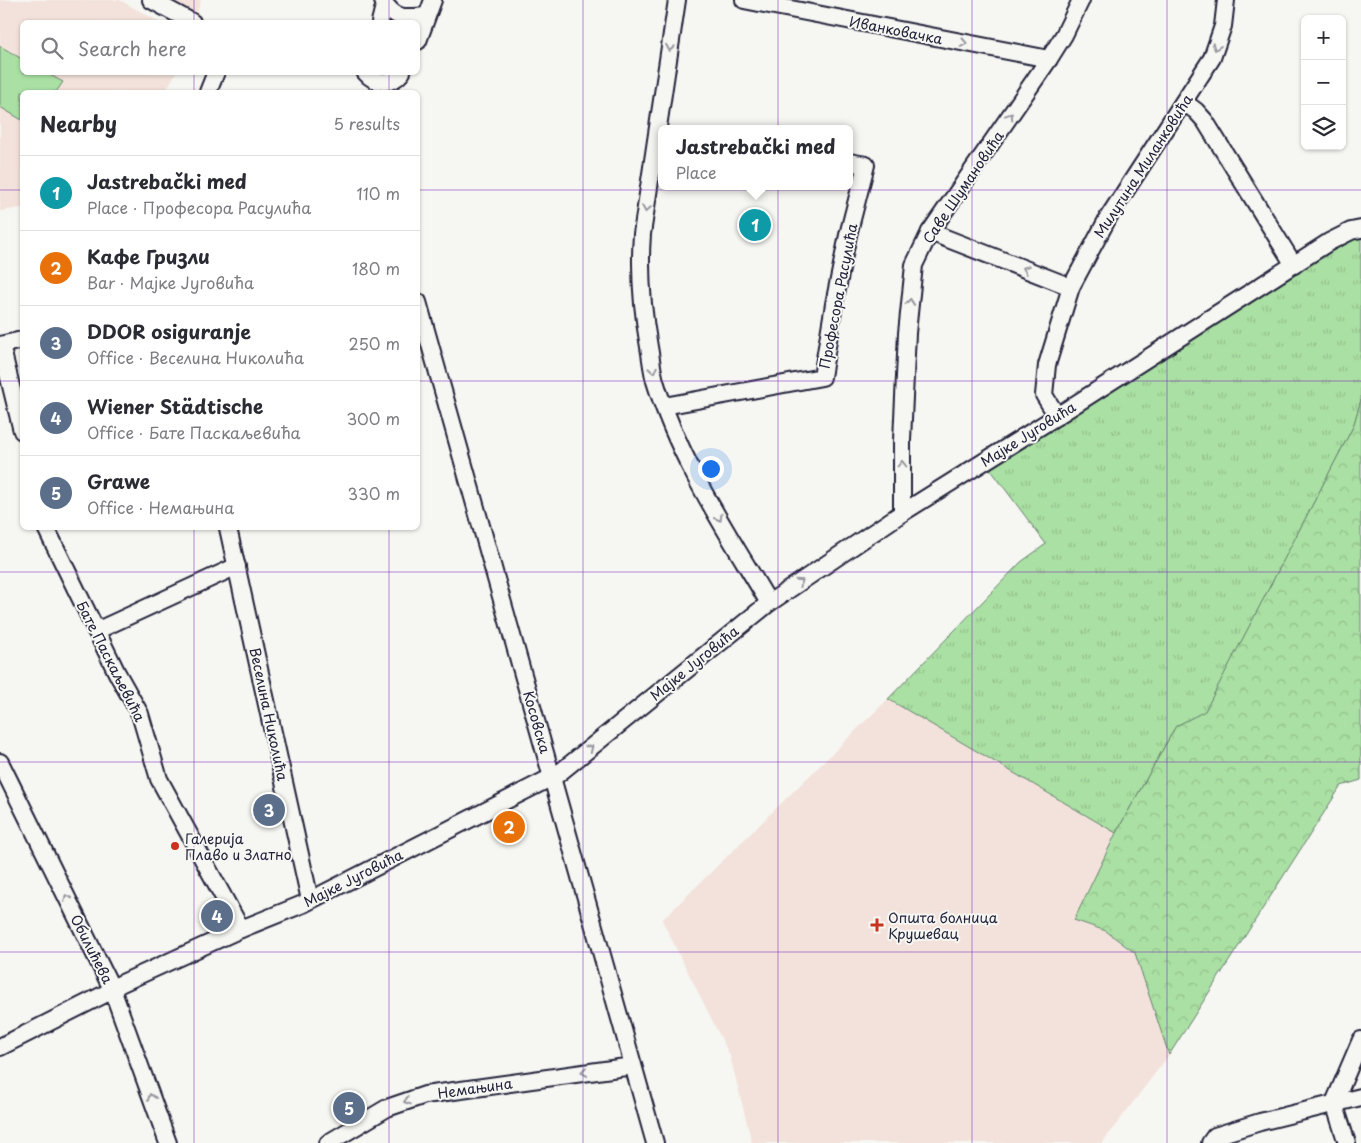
<!DOCTYPE html>
<meta charset="utf-8">
<style>
body{margin:0;font-family:"Playpen Sans",sans-serif;background:#f2f2f3;color:#2b2b33}
.controls{position:absolute;right:15px;top:15px;display:grid;overflow:hidden;border-radius:8px;box-shadow:0 1px 4px #0004}
.controls button{width:45px;height:45px;display:grid;place-items:center;padding:0;border:0;border-bottom:1px solid #e1e1e2;background:#fff;color:#2b2b33;font:25px sans-serif}
.you{position:absolute;left:710px;top:468px;width:18px;height:18px;margin:-12px;border:4px solid #fff;border-radius:50%;background:#1a73e8;box-shadow:0 0 0 8px #1a73e833}
.badge{display:grid;place-items:center;width:32px;height:32px;border-radius:50%;background:#c8321e;color:#fff;font-size:16px;font-weight:700}
.pin{position:absolute;translate:-50% -50%;border:2px solid #fff;box-shadow:0 1px 5px #0006}
.popup{position:absolute;left:658px;top:125px;width:195px;height:65px;box-sizing:border-box;display:grid;place-content:center;border-radius:8px;background:#fff;filter:drop-shadow(0 1px 4px #0005);font-size:16px;white-space:nowrap;color:#7c7c81}
.popup b{font-size:19px;color:#2b2b33}
.popup::after{content:'';position:absolute;left:50%;top:100%;margin-left:-10px;border:10px solid transparent;border-top-color:#fff}
.list{margin:0;padding:0;list-style:none}
h2{display:flex;justify-content:space-between;align-items:center;height:65px;margin:0;padding:0 20px;font-size:21px}
h2 small{font-size:16px;font-weight:400;color:#7c7c81}
.list li{display:grid;grid-template-columns:32px 1fr auto;gap:15px;align-items:center;box-sizing:border-box;height:75px;padding:0 20px;border-top:1px solid #e1e1e2}
.list b{display:block;font-size:19px;white-space:nowrap}
.list p{margin:0;font-size:16px;white-space:nowrap;color:#7c7c81}
.list em{font-size:16px;font-style:normal;color:#7c7c81}
.icon{flex:none;width:28px;height:28px;fill:none;stroke:currentColor;stroke-width:2;stroke-linecap:round;stroke-linejoin:round}
.map{position:relative;flex:none;width:1361px;height:1143px;overflow:hidden}
.search{position:absolute;background:#fff;box-shadow:0 1px 4px #0004;left:20px;top:20px;width:400px;height:55px;display:flex;align-items:center;gap:12px;box-sizing:border-box;padding:0 18px;border-radius:8px;color:#7c7c81;font-size:19px}
.panel{position:absolute;background:#fff;box-shadow:0 1px 4px #0004;left:20px;top:90px;width:400px;height:440px;border-radius:8px}
.map>svg:first-child{display:block}
</style>
<div class="map">
<svg width="1361" height="1143" viewBox="0 0 1361 1143">
<defs>
<pattern id="grass-tufts" width="24" height="20" patternUnits="userSpaceOnUse" patternTransform="scale(1.25)"><rect width="24" height="20" fill="#aae0a3"/><path d="M3 7l-1-3M5 7V3M7 7l1-3M15 17l-1-3M17 17v-4M19 17l1-3" fill="none" stroke="#92c08d"/></pattern>
<pattern id="forest-crowns" width="20" height="18" patternUnits="userSpaceOnUse" patternTransform="scale(1.25)"><rect width="20" height="18" fill="#aae0a3"/><path d="M2 6a3 3 0 1 1 6 0M12 15a3 3 0 1 1 6 0" fill="none" stroke="#92c08d"/></pattern>
</defs>
<rect width="100%" height="100%" fill="#f6f6f2"/>
<filter id="ink" filterUnits="userSpaceOnUse"><feTurbulence type="fractalNoise" baseFrequency=".02" numOctaves="2"/><feDisplacementMap in="SourceGraphic" scale="10" xChannelSelector="R" yChannelSelector="G"/><feConvolveMatrix kernelMatrix="1 2 1 2 8 2 1 2 1" color-interpolation-filters="sRGB"/></filter>
<g filter="url(#ink)">
<!-- built -->
<g fill="#f3e2db">
<polygon points="0,0 120,0 159,22 22,22 22,72 176,73 165,92 22,92 22,208 0,211"/>
<polygon points="151,0 201,0 194,22"/>
<polygon points="888,699 1116,833 1075,920 1106,931 1135,953 1169,1055 1102,1143 752,1143 730,1056 662,920"/>
</g>
<!-- grass -->
<polygon fill="url(#grass-tufts)" stroke="#66816f" points="1361,229 1361,400 1353,427 1205,712 1176,726 1116,833 888,699 1021,562 1046,544 985,462"/>
<!-- forest -->
<polygon fill="url(#forest-crowns)" stroke="#66816f" points="1361,400 1361,780 1341,786 1169,1055 1135,953 1106,931 1074,920 1116,833 1176,726 1205,711 1353,427"/>
<!-- garden -->
<polygon fill="#aae0a3" stroke="#66816f" points="0,46 22,59 22,72 46,73 63,82 56,92 22,92 22,120 0,107"/>
<g fill="none" stroke-linecap="round" stroke-linejoin="round">
<!-- minor casing -->
<g stroke="#22223b" stroke-width="20">
<g id="minor">
<polyline points="151,0 192,22"/>
<path d="M677 0 642 234C639 274 642 308 649 347 651 358 652 370 655 381 679 460 727 532 769 603"/>
<polyline points="744,0 1049,59"/>
<path d="M383 1C396 20 403 18 425 16"/>
<polyline points="380,22 383,10"/>
<polyline points="418,41 433,0"/>
<path d="M365 72C376 85 392 85 402 72"/>
<polyline points="208,92 216,72"/>
<polyline points="1184,102 1196,111 1205,121 1294,265"/>
<polyline points="930,232 1071,287"/>
<polyline points="418,302 655,1143"/>
<polyline points="0,345 22,340"/>
<polyline points="1,345 22,431"/>
<polyline points="664,406 822,377 834,304 848,235 866,165 849,162"/>
<polyline points="1057,416 1044,395 1047,365 1071,287 1109,216 1212,58 1223,26 1226,0"/>
<polyline points="902,513 902,440 907,333 914,265 930,232 1049,59 1064,35 1081,0"/>
<polyline points="46,528 117,673 140,714 159,779 241,929"/>
<polyline points="228,528 310,900"/>
<polyline points="96,631 237,566"/>
<polyline points="0,762 112,989 168,1143"/>
<polyline points="0,1047 105,994 120,984 241,929 303,904 558,774 769,603 902,513 1057,416 1329,242 1351,231 1361,229"/>
<polyline points="1334,1103 1361,1040"/>
<polyline points="1334,1103 1347,1143"/>
<polyline points="328,1143 387,1108 425,1095 633,1066"/>
<polyline points="1210,1143 1215,1136 1260,1122 1361,1097"/>
</g>
</g>
<!-- minor -->
<use href="#minor" stroke="#f6f6f2" stroke-width="16"/>
</g>
<!-- one-way arrows -->
<defs><path id="oneway-chevron" d="M-2-3.5L2.5 0L-2 3.5" fill="none" stroke-width="1.6" stroke-linecap="round" stroke-linejoin="round" transform="scale(1.25)"/></defs>
<g stroke="#9797a0">
<use href="#oneway-chevron" transform="translate(964 43) rotate(11)"/>
<use href="#oneway-chevron" transform="translate(1216 47) rotate(108)"/>
<use href="#oneway-chevron" transform="translate(670 48) rotate(99)"/>
<use href="#oneway-chevron" transform="translate(1010 116) rotate(-56)"/>
<use href="#oneway-chevron" transform="translate(646 209) rotate(99)"/>
<use href="#oneway-chevron" transform="translate(1026 269) rotate(-158)"/>
<use href="#oneway-chevron" transform="translate(910 302) rotate(-85)"/>
<use href="#oneway-chevron" transform="translate(653 370) rotate(80)"/>
<use href="#oneway-chevron" transform="translate(902 464) rotate(-90)"/>
<use href="#oneway-chevron" transform="translate(719 518) rotate(60)"/>
<use href="#oneway-chevron" transform="translate(800 582) rotate(-34)"/>
<use href="#oneway-chevron" transform="translate(590 748) rotate(-39)"/>
<use href="#oneway-chevron" transform="translate(67 898) rotate(-116)"/>
<use href="#oneway-chevron" transform="translate(584 1072) rotate(172)"/>
<use href="#oneway-chevron" transform="translate(151 1097) rotate(-110)"/>
<use href="#oneway-chevron" transform="translate(407 1101) rotate(162)"/>
</g>
</g>
<!-- grid -->
<path fill="none" stroke="#7b2cbf" stroke-width="1" stroke-opacity="0.55" d="M194 0V22M389 0V22M583 0V1143M778 0V1143M972 0V1143M1167 0V1143M194 72V92M389 72V92M0 190H22M418 190H1361M0 381H22M418 381H1361M194 528V1143M389 528V1143M0 572H1361M0 762H1361M0 952H1361"/>
<!-- markers -->
<g fill="#c8321e" stroke="#f6f6f2" stroke-width="2">
<circle cx="175" cy="846" r="5"/>
<path d="M874.5 917.5h5v5h5v5h-5v5h-5v-5h-5v-5h5z"/>
</g>
<g text-anchor="middle" dominant-baseline="central" stroke-width="4" stroke-linejoin="round" paint-order="stroke">
<!-- street labels -->
<g font-size="14" fill="#22223b" stroke="#f6f6f2">
<text transform="translate(896 30) rotate(11)">Иванковачка</text>
<text transform="translate(1143 166) rotate(-57)">Милутина Миланковића</text>
<text transform="translate(963 187) rotate(-56)">Саве Шумановића</text>
<text transform="translate(838 296) rotate(-79)">Професора Расулића</text>
<text transform="translate(1028 434) rotate(-32)">Мајке Југовића</text>
<text transform="translate(111 661) rotate(63)">Бате Паскаљевића</text>
<text transform="translate(694 663) rotate(-39)">Мајке Југовића</text>
<text transform="translate(269 714) rotate(78)">Веселина Николића</text>
<text transform="translate(537 722) rotate(74)">Косовска</text>
<text transform="translate(353 878) rotate(-27)">Мајке Југовића</text>
<text transform="translate(92 949) rotate(63)">Обилићева</text>
<text transform="translate(475 1088) rotate(-8)">Немањина</text>
</g>
<!-- poi labels -->
<g font-size="14" fill="#22223b" stroke="#f6f6f2" text-anchor="start">
<text x="185" y="838">Галерија<tspan x="185" dy="16">Плаво и Златно</tspan></text>
<text x="888" y="917">Општа болница<tspan x="888" dy="16">Крушевац</tspan></text>
</g>
</g>
</svg>
<div class="controls">
<button>+</button>
<button>−</button>
<button><svg class="icon" aria-label="layers" viewBox="0 0 24 24"><path d="M12 4l9 5-9 5-9-5zM3 14l9 5 9-5"/></svg></button>
</div>
<div class="you"></div>
<div class="pin badge" style="left:755px;top:225px;background:#0f9aa8">1</div>
<div class="popup"><b>Jastrebački med</b>Place</div>
<div class="pin badge" style="left:509px;top:827px;background:#e8710a">2</div>
<div class="pin badge" style="left:269px;top:810px;background:#5c6f8a">3</div>
<div class="pin badge" style="left:217px;top:916px;background:#5c6f8a">4</div>
<div class="pin badge" style="left:349px;top:1108px;background:#5c6f8a">5</div>
<div class="search"><svg class="icon" aria-label="search" viewBox="0 0 24 24"><circle cx="10" cy="10" r="6"/><path d="M15 15l6 6"/></svg>Search here</div>
<section class="panel">
<h2>Nearby<small>5 results</small></h2>
<ul class="list">
<li><span class="badge" style="background:#0f9aa8">1</span><div><b>Jastrebački med</b><p>Place · Професора Расулића</p></div><em>110 m</em></li>
<li><span class="badge" style="background:#e8710a">2</span><div><b>Кафе Гризли</b><p>Bar · Мајке Југовића</p></div><em>180 m</em></li>
<li><span class="badge" style="background:#5c6f8a">3</span><div><b>DDOR osiguranje</b><p>Office · Веселина Николића</p></div><em>250 m</em></li>
<li><span class="badge" style="background:#5c6f8a">4</span><div><b>Wiener Städtische</b><p>Office · Бате Паскаљевића</p></div><em>300 m</em></li>
<li><span class="badge" style="background:#5c6f8a">5</span><div><b>Grawe</b><p>Office · Немањина</p></div><em>330 m</em></li>
</ul>
</section>
</div>
